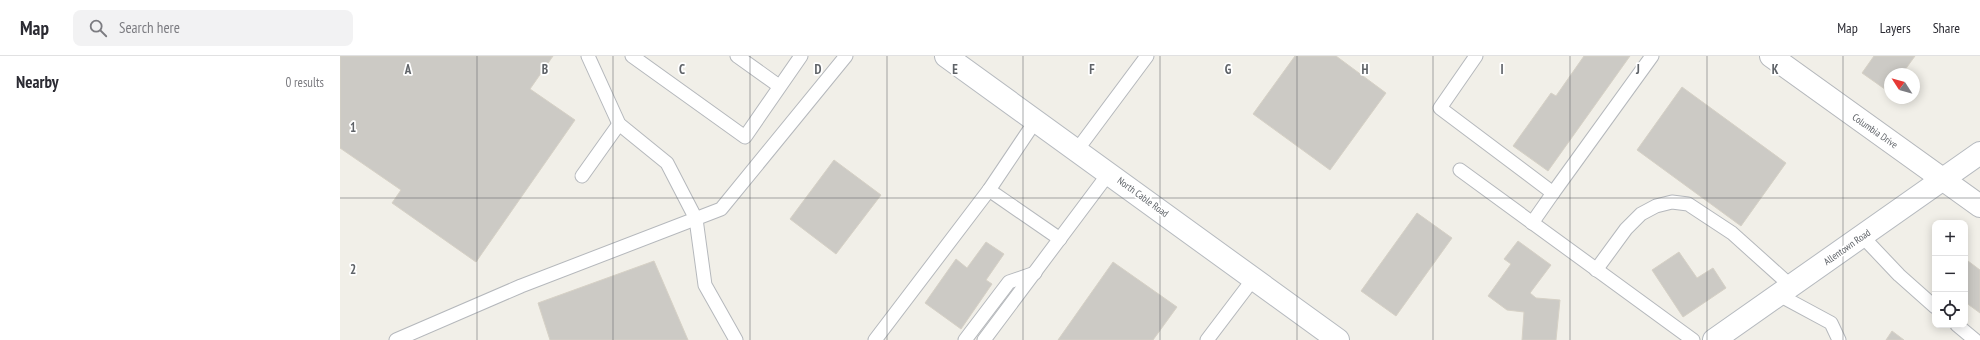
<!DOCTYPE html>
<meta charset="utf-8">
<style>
body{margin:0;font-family:"PT Sans Narrow",sans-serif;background:#f2f2f3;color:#2b2b33}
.controls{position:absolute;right:12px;bottom:12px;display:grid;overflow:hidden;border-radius:8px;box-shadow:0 2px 10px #0003}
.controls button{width:36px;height:36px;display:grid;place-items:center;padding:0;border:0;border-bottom:1px solid #e1e1e2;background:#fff;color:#2b2b33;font:20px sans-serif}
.compass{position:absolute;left:1544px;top:12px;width:36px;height:36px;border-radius:50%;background:#fff;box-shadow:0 2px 10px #0003;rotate:306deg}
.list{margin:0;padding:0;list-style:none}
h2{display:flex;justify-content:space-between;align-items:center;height:52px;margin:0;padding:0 16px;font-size:17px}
h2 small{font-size:13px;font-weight:400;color:#7c7c81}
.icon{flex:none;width:22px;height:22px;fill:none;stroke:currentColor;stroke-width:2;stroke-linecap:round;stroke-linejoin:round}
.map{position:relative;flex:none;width:1640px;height:284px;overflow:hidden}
header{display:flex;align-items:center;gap:24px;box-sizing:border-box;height:56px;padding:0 20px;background:#fff;border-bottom:1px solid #e1e1e2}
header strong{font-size:19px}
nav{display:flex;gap:22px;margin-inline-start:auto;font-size:14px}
.search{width:280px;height:36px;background:#f2f2f3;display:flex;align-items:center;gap:10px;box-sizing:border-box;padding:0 14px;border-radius:8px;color:#7c7c81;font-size:15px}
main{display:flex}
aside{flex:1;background:#fff}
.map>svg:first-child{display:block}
</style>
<header>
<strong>Map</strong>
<div class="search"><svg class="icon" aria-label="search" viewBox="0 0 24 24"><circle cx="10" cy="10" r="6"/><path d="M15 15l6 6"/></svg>Search here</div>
<nav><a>Map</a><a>Layers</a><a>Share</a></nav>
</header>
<main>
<aside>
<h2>Nearby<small>0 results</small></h2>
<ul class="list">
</ul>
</aside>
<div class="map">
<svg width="1640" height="284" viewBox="0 0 1640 284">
<rect width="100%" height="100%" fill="#f1efe8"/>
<!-- building -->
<g fill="#cccac5" stroke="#d6d1c6">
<polygon points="0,0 213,0 190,33 235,64 136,206 52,147 61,134 0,92"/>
<polygon points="955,0 996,0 1046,37 990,114 913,58"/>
<polygon points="1244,0 1290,0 1208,115 1173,90 1211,37 1216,40"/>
<polygon points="1534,0 1575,0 1562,18 1550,18 1549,36 1522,17"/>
<polygon points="1342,31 1446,107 1401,170 1297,94"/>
<polygon points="494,104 541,139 496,198 450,163"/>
<polygon points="1077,157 1112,182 1056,260 1021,235"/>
<polygon points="1178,185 1211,209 1190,237 1196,242 1220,244 1216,284 1182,284 1184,256 1167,254 1148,240 1171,208 1164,203"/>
<polygon points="646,186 664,198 646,224 652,228 621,273 585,247 616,203 627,212"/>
<polygon points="1339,196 1357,222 1373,212 1386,232 1343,261 1312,214"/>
<polygon points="314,205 348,284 210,284 198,247"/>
<polygon points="1628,205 1640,214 1640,257 1625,246 1625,210"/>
<polygon points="773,206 837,251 813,284 718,284"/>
<polygon points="1552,275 1564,284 1546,284"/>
</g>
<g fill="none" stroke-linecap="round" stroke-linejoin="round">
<!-- lane casing -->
<g stroke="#b5b8bc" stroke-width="15">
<g id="lane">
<polyline points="248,0 279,68 327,107 356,163 365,229 396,284"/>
<polyline points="292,0 405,81 461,0"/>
<polyline points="397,0 439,30"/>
<polyline points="1136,0 1100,52 1213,137 1192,167"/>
<polyline points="737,94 807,0"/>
<polyline points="1120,114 1353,284"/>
<polyline points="242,120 279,68"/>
<polyline points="649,134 720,183"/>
<polyline points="1213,137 1312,0"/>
<polyline points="1522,180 1559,219 1595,251"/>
<polyline points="1256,214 1286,173 1301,158 1316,150 1332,146 1348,148 1392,177 1451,230"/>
<polyline points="1439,239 1491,267 1499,284"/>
<polyline points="1617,269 1635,284"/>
<polyline points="56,284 181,230 381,153 506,0"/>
<polyline points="535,284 649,134 696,64"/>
<polyline points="625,284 669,226 695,217"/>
<polyline points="644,284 769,117"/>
<polyline points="867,284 914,222"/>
</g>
</g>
<!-- street casing -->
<g stroke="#b5b8bc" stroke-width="24">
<polyline id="street" points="1431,0 1640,150"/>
</g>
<!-- secondary casing -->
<g stroke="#b6babf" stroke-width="24">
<g id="secondary">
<polyline points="606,0 998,284"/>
<polyline points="1374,284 1640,97"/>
</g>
</g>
<!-- lane -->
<use href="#lane" stroke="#fff" stroke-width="13"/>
<!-- street -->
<use href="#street" stroke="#fff" stroke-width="22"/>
<!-- secondary -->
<use href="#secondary" stroke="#fff" stroke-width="22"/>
</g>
<!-- grid -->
<path fill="none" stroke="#5f6368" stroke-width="1" stroke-opacity="0.55" d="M137 0V284M273 0V284M410 0V284M547 0V284M683 0V284M820 0V284M957 0V284M1093 0V284M1230 0V284M1367 0V284M1503 0V284M0 142H1640"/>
<g text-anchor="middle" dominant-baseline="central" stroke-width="3.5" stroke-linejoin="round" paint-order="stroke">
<!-- street labels -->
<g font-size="10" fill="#5f6368" stroke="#fff">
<text transform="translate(1535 75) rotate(35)">Columbia Drive</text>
<text transform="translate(803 141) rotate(36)">North Cable Road</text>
<text transform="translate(1507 191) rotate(-35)">Allentown Road</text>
</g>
</g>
<g font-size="13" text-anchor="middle" font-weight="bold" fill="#5f6368" stroke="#fff" stroke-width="3.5" stroke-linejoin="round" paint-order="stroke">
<text x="68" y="18">A</text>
<text x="205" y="18">B</text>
<text x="342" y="18">C</text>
<text x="478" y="18">D</text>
<text x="615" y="18">E</text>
<text x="752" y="18">F</text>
<text x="888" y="18">G</text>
<text x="1025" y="18">H</text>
<text x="1162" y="18">I</text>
<text x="1298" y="18">J</text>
<text x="1435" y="18">K</text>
<text x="13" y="76">1</text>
<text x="13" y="218">2</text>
</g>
</svg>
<div class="controls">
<button>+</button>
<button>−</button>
<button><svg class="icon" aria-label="locate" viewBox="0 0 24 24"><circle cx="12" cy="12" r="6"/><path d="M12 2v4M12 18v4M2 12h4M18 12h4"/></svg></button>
</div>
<svg class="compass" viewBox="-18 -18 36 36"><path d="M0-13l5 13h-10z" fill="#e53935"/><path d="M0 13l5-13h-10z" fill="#7c7c81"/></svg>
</div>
</main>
